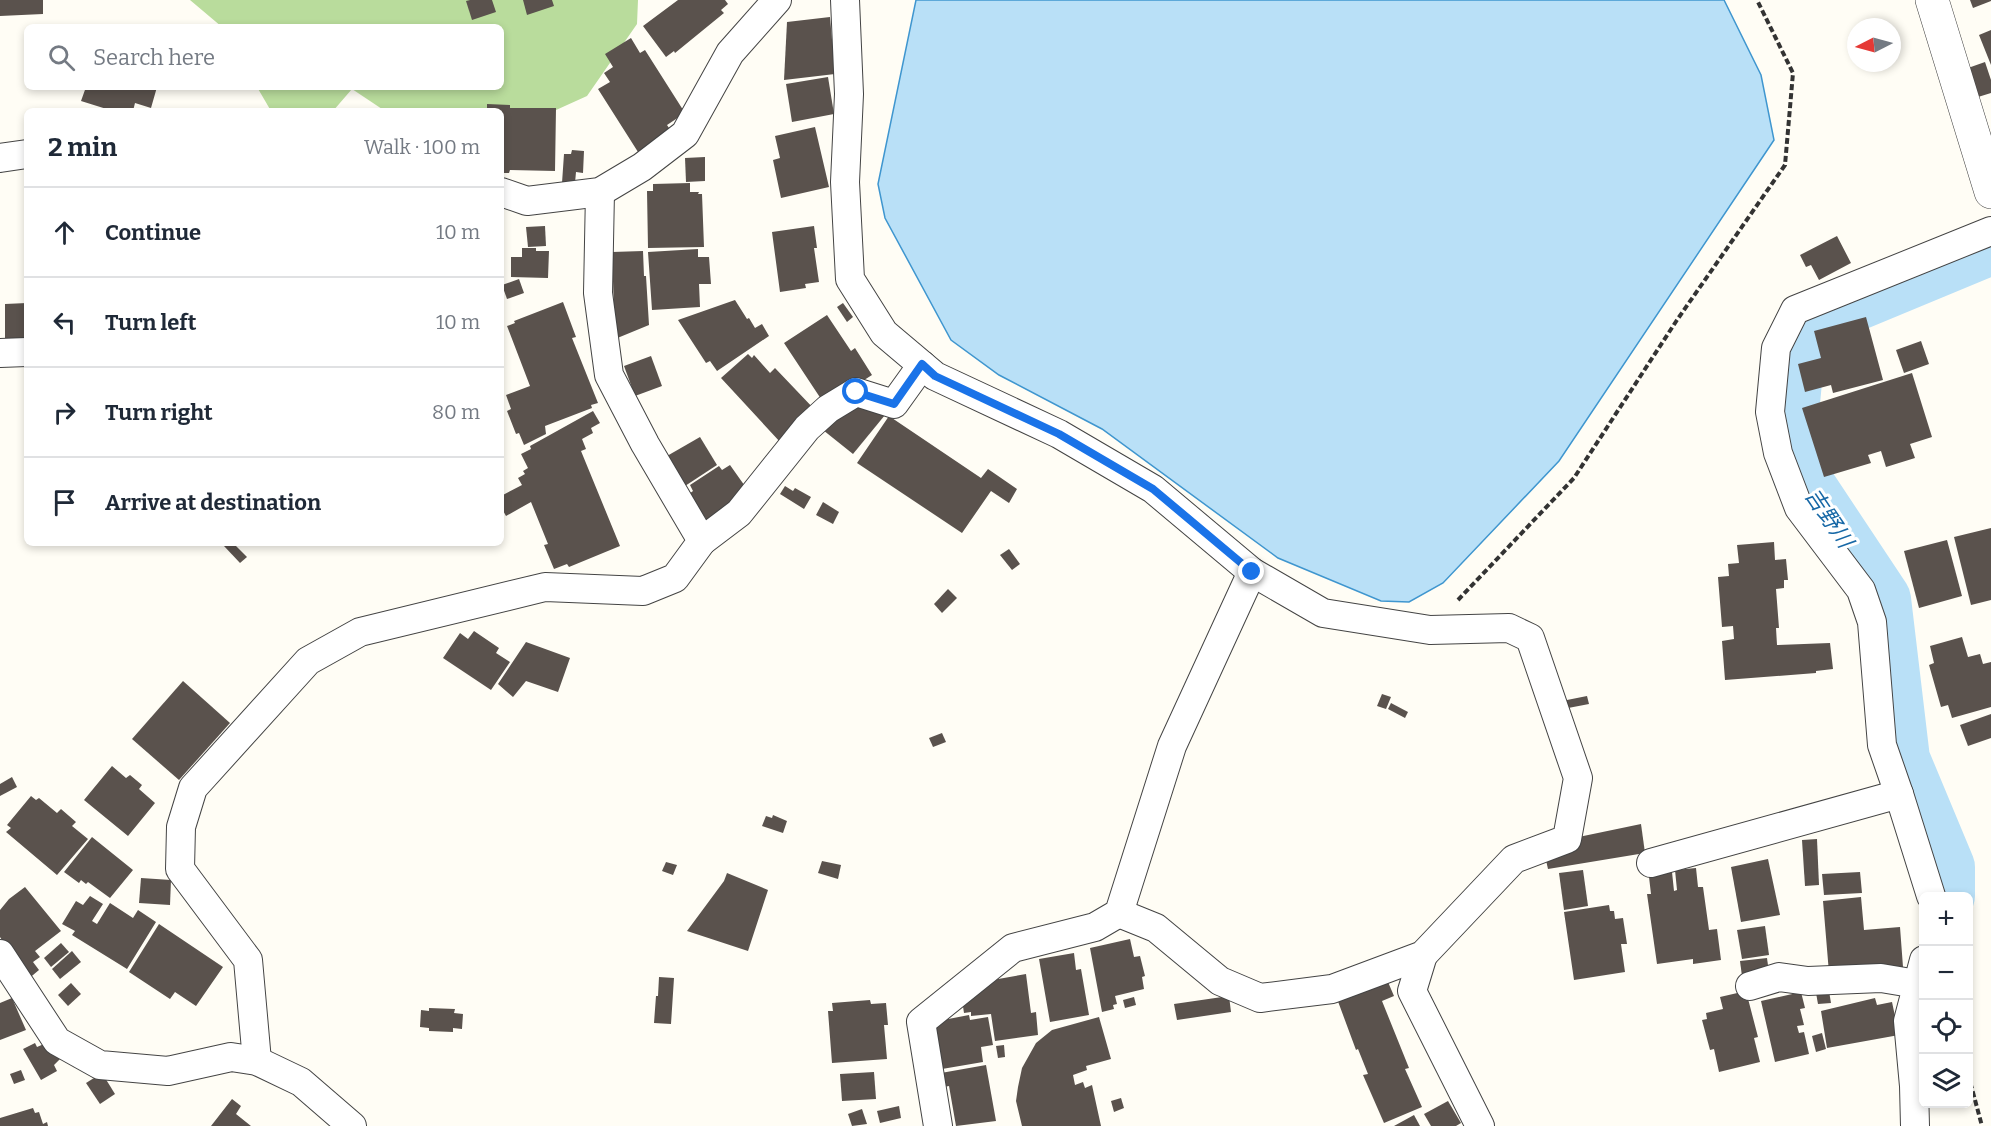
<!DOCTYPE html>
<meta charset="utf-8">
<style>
body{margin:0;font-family:Bitter,"Noto Sans JP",serif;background:#f6f6f7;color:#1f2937}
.controls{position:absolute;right:18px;bottom:18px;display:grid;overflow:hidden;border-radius:9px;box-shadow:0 3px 9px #0003}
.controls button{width:54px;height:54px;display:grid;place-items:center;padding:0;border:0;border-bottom:2px solid #e0e1e3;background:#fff;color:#1f2937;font:30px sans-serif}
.compass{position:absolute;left:1847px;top:18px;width:54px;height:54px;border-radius:50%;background:#fff;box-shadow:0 3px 9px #0003;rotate:264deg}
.stop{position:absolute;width:18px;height:18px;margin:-14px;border:4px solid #1a73e8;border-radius:50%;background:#fff}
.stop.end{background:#1a73e8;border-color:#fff;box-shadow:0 2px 6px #0008}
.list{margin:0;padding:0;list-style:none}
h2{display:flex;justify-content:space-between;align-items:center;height:78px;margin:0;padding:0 24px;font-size:26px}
h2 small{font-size:20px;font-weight:400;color:#747a83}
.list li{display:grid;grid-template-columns:39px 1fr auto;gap:18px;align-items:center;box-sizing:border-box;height:90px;padding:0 24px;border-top:2px solid #e0e1e3}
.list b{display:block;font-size:22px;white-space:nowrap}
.list em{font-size:20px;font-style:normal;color:#747a83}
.icon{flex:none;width:33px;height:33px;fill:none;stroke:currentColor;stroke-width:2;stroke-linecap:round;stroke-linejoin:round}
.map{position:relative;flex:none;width:1991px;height:1126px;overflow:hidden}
.search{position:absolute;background:#fff;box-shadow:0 3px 9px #0003;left:24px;top:24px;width:480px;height:66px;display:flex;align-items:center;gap:15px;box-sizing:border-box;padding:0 21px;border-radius:9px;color:#747a83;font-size:22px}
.panel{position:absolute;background:#fff;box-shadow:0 3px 9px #0003;left:24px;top:108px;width:480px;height:438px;border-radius:9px}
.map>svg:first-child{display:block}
</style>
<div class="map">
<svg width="1991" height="1126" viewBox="0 0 1991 1126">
<rect width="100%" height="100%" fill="#fffdf5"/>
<!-- forest -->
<polygon fill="#b9dc9c" points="190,0 638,0 637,24 587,96 501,135 501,111 385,111 352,89 333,111 271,111 257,87 501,87 501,27 222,27"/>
<!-- water -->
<polygon fill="#b9e0f7" stroke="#3f96cf" stroke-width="1.5" points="916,0 1724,0 1761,75 1774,140 1559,461 1443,583 1409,602 1381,601 1278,558 1102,429 999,375 951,340 885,218 878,184"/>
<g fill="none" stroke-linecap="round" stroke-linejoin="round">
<!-- river -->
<polyline stroke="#b9e0f7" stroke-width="56" points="1947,896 1947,867 1902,759 1883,599 1800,474 1790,425 1798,337 1820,318 1991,247"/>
</g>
<!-- building -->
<g fill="#5a524d">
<polygon points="0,0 43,0 43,14 0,16"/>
<polygon points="470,0 492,0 496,12 472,20 466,1"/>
<polygon points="523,0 552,0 554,6 527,15"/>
<polygon points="678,0 725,0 728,4 721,10 724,13 675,53 674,51 666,57 643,26"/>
<polygon points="1970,0 1991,0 1991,1 1973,8"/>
<polygon points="830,17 835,74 784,80 787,22"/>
<polygon points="1991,30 1991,65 1979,35"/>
<polygon points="631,38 640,53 645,50 685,113 667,125 671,131 638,152 598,89 610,82 604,73 613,67 605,54"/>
<polygon points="1985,62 1991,80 1991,93 1978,97 1968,68"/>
<polygon points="828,77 834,114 792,122 786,84"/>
<polygon points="86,87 157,87 151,108 135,103 133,111 113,111 81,101"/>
<polygon points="487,104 510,105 510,108 556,108 555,171 510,170 509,173 501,173 501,111 487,111"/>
<polygon points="815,127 829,187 781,198 773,160 780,158 775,136"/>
<polygon points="572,150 584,151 583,173 576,172 575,183 562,183 564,154 571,154"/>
<polygon points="705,157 705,181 686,182 685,158"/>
<polygon points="690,183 690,192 699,192 698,194 702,194 704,247 648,248 647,191 653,191 653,184"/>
<polygon points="545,226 546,246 528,247 526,227"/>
<polygon points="814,226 817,248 814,248 819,282 805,284 806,288 780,292 772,232"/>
<polygon points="1837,236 1851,263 1819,280 1811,265 1806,267 1800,255"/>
<polygon points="522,248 536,248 536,251 549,251 548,278 511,277 511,257 522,257"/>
<polygon points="698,249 698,257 709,257 711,284 699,284 700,307 652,310 648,252"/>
<polygon points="643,251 644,276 646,276 649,325 615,339 612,252"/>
<polygon points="519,279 524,293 507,299 502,285"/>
<polygon points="735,300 747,319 749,318 755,328 762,324 769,336 717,371 710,361 706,363 678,320"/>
<polygon points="563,302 576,337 572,338 598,403 591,405 592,408 545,426 546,434 524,445 519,433 516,434 507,411 511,409 506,395 530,386 507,326 515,323 514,321"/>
<polygon points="27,303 27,343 5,343 5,304"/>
<polygon points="843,303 853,317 847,322 837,307"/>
<polygon points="827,315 851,351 855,348 872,375 825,405 784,343"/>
<polygon points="1866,317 1883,380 1833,393 1831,385 1805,392 1798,364 1821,358 1814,331"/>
<polygon points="1921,341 1929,364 1904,373 1896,350"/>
<polygon points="748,354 752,358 754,355 770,373 775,368 816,411 781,443 721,378"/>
<polygon points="651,356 662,386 635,396 624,366"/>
<polygon points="1912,373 1932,437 1910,444 1915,458 1886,467 1881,451 1868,455 1871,463 1824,477 1802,408"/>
<polygon points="854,405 885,415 853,454 823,430"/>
<polygon points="593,411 600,423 591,428 593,433 582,439 586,449 581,451 620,546 569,567 567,564 554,569 544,545 548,544 531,502 506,516 501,507 501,496 522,485 518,478 525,474 523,471 528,468 521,454 531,449 530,446"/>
<polygon points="889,416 981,478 988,469 1017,489 1009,503 991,491 962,533 857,463"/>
<polygon points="700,437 717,465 685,486 667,456"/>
<polygon points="730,465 747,489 713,529 689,494 693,491 690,485 719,466 722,470"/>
<polygon points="785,486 793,491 795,488 811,497 804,509 780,494"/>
<polygon points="823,502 839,512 833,524 816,515"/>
<polygon points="1991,528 1991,600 1971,605 1954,537"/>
<polygon points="1947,540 1962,596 1919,608 1904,551"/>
<polygon points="1774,542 1775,560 1786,559 1788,580 1784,580 1784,588 1776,589 1779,628 1776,628 1777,645 1830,643 1833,669 1816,671 1816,673 1725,680 1722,641 1734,639 1733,626 1722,627 1718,577 1729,576 1728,564 1739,563 1737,545"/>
<polygon points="227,543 233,543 247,557 240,563 224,546"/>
<polygon points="1009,549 1020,564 1012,570 1000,555"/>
<polygon points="948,589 957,598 942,613 934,604"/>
<polygon points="474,631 499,648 496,653 510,662 491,690 443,658 460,633 468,639"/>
<polygon points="1962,637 1968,657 1980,654 1983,664 1991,662 1991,707 1952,718 1948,705 1941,707 1929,665 1934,663 1930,646"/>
<polygon points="526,642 570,658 558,692 526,681 513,697 498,684"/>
<polygon points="183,681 230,723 179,780 132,739"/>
<polygon points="1382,694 1391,697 1386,709 1377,706"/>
<polygon points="1587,696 1589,704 1563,709 1562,701"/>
<polygon points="1391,703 1408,712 1405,718 1388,709"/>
<polygon points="1991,714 1991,738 1968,746 1960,725"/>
<polygon points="942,733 946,742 933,747 929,738"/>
<polygon points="112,766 126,778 130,775 142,785 139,789 155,803 128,836 84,800"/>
<polygon points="12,777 17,787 0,796 0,784"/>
<polygon points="31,796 36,800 39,798 57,813 61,809 76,822 72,826 88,839 57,875 6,832 11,828 7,825"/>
<polygon points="773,815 787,821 783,833 762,826 766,816 772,818"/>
<polygon points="1641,824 1645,853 1548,869 1545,856 1569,839"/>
<polygon points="92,837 133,870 110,898 88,882 86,884 81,880 79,883 64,872"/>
<polygon points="1817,839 1819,885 1805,886 1802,840"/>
<polygon points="1768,859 1780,915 1741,922 1731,867"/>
<polygon points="822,861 841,865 838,879 818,873"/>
<polygon points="666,862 677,865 673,875 662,871"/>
<polygon points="1696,868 1698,887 1703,887 1709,930 1717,929 1721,960 1693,964 1693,959 1657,964 1647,894 1651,894 1649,877 1672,872 1674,891 1677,890 1675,870"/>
<polygon points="1583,870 1588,906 1564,910 1559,873"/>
<polygon points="1860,872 1862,893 1824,895 1822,874"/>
<polygon points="727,873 768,890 748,951 687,931 724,881"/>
<polygon points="141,878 171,880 170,905 139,903"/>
<polygon points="25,887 61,931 35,951 40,957 33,962 39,970 27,980 0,937 0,910 9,899"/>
<polygon points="90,896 103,904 92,921 97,924 110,903 133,918 138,910 156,922 127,969 72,935 75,931 62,924 76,901 83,905"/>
<polygon points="1861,897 1864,930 1900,927 1903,967 1829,973 1823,901"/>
<polygon points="1609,905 1610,911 1614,911 1615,919 1623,918 1627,944 1621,944 1625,972 1574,980 1564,912"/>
<polygon points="159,924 223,967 196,1006 175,992 170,999 129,972"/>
<polygon points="1765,926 1769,955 1742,959 1737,930"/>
<polygon points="1130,939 1134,957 1140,956 1145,976 1142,977 1144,989 1115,996 1117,1004 1113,1005 1114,1009 1102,1012 1090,948"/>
<polygon points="61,943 69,952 51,967 44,958"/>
<polygon points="72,951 81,962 60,979 52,969"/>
<polygon points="1074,953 1076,970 1081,969 1089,1015 1050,1022 1039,959"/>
<polygon points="1767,958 1769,973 1743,984 1740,961"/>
<polygon points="1026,974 1031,1013 1036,1012 1038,1035 995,1041 991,1014 971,1016 971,1012 964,1013 962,1000 987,981"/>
<polygon points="1385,975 1394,996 1382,1001 1409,1068 1405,1069 1422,1107 1384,1123 1363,1075 1368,1074 1358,1049 1356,1050 1336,996"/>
<polygon points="659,977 674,978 671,1024 654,1023 656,996 658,996"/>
<polygon points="71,983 81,994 68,1006 58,995"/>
<polygon points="1746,991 1758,1037 1754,1038 1760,1062 1719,1072 1714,1049 1710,1050 1702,1020 1707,1019 1706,1013 1723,1009 1720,997"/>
<polygon points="1829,991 1831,1003 1818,1004 1816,993"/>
<polygon points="1801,992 1805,1008 1800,1009 1804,1025 1797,1026 1799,1033 1804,1032 1809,1054 1775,1062 1761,1001"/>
<polygon points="1229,996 1231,1012 1177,1020 1174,1004"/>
<polygon points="1134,997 1136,1005 1125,1008 1123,1000"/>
<polygon points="12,998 26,1030 0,1040 0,1003"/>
<polygon points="1875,998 1877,1005 1892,1002 1899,1035 1827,1048 1821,1011"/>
<polygon points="870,1000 871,1004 886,1003 888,1025 884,1025 887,1059 832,1063 828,1011 833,1011 832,1003"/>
<polygon points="429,1008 455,1009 454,1013 463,1014 462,1029 453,1028 453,1032 429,1031 429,1028 420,1027 421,1010 429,1011"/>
<polygon points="969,1015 970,1020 988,1017 993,1045 981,1047 983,1062 942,1069 935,1027 939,1027 938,1021"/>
<polygon points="1099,1017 1111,1059 1086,1066 1087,1070 1073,1075 1075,1085 1083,1082 1085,1088 1092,1085 1101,1126 1022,1126 1016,1101 1018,1087 1022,1068 1036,1043 1052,1030"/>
<polygon points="1822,1033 1826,1049 1816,1052 1812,1036"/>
<polygon points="35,1043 37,1047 44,1044 60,1059 54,1065 57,1071 41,1080 23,1049"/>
<polygon points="1004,1045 1005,1057 998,1058 996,1046"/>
<polygon points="986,1065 996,1121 956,1126 949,1086 944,1087 941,1073"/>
<polygon points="21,1070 25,1080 14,1084 10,1074"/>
<polygon points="874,1072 876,1099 842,1101 840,1074"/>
<polygon points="102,1073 115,1094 100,1104 86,1083"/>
<polygon points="1121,1098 1124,1108 1114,1112 1111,1101"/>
<polygon points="232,1099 241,1106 236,1114 251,1126 211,1126"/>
<polygon points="1448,1101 1461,1123 1456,1126 1431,1126 1424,1114"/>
<polygon points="899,1106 901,1118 880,1123 877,1111"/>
<polygon points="33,1108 35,1113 39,1112 43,1124 47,1122 48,1126 0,1126 0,1118"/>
<polygon points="862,1109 867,1124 852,1126 848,1114"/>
<polygon points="1414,1115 1420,1126 1394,1126"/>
</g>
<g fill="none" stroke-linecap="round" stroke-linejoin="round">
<!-- minor casing -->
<g stroke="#444" stroke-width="30">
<g id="minor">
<polyline points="845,0 849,94 845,182 850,279 884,333 935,376 1059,434 1153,489 1252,572 1323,613 1430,630 1509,628 1530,638 1578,778 1567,839 1514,859 1423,955 1332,989 1260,998 1220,981 1156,928 1119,913"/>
<polyline points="0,158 27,154"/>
<polyline points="501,192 527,201 600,192 642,167 685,134 730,53 777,0"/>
<polyline points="0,353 27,352"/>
<polyline points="702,541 739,513 807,428 828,409 856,392 894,404 922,365"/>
<polyline points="1651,863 1899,794"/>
<polyline points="1931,896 1899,794 1882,745 1872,622 1861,590 1799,508 1778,453 1770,412 1776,348 1795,310 1991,231"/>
<polyline points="0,954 57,1041 100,1065 168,1071 231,1057 257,1061 301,1082 352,1126"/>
<polyline points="1423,955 1412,991 1480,1126"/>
<polyline points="1750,986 1779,977 1808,981 1881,978 1917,984"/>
<polyline points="257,1061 248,960 180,869 181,827 193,788 308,661 360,632 545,587 643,591 675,578 702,541 645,444 609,375 598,293 600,192"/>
<polyline points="938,1126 921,1022 1013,948 1095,927 1119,913 1172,746 1252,572"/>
<polyline points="1915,1126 1914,1086 1908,1021 1924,960"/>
</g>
</g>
<!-- tertiary casing -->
<g stroke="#444" stroke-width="34">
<polyline id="tertiary" points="1932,0 1991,192"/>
</g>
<!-- path -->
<g stroke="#333" stroke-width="4" stroke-dasharray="6 3" stroke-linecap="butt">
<polyline points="1458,600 1574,478 1677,320 1785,165 1793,73 1757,0"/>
<polyline points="1968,1074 1982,1126"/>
</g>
<!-- minor -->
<use href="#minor" stroke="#fff" stroke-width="28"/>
<!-- tertiary -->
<use href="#tertiary" stroke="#fff" stroke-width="33"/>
</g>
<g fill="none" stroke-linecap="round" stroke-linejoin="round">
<!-- route -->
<polyline stroke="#1a73e8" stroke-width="8" points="856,392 894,404 922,364 935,376 1059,434 1153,489 1252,572"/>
</g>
<g text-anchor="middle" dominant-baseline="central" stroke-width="6" stroke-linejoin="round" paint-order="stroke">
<!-- water labels -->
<g font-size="22" font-style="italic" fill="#1768a6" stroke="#fff">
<text transform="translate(1829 518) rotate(56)">吉野川</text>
</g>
</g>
</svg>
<div class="controls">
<button>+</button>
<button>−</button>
<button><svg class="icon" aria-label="locate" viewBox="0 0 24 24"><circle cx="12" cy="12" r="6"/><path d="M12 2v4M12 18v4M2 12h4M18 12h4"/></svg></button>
<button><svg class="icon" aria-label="layers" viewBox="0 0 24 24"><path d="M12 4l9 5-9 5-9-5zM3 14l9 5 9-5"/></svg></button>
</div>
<svg class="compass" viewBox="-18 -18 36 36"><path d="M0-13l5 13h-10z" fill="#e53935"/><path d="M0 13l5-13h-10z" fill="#747a83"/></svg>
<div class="stop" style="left:856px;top:392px"></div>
<div class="stop end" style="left:1252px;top:572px"></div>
<div class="search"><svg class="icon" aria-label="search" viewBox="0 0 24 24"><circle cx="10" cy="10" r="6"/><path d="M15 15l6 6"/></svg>Search here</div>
<section class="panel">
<h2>2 min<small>Walk · 100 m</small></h2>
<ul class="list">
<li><svg class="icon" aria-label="ahead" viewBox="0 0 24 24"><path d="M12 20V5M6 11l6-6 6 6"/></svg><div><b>Continue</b></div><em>10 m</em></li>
<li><svg class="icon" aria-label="left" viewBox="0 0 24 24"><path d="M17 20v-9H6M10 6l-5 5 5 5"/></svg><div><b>Turn left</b></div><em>10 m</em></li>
<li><svg class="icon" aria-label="right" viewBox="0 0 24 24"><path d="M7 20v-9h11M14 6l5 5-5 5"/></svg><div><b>Turn right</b></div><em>80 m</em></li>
<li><svg class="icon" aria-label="arrive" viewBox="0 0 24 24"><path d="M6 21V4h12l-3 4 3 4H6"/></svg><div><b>Arrive at destination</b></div></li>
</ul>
</section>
</div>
